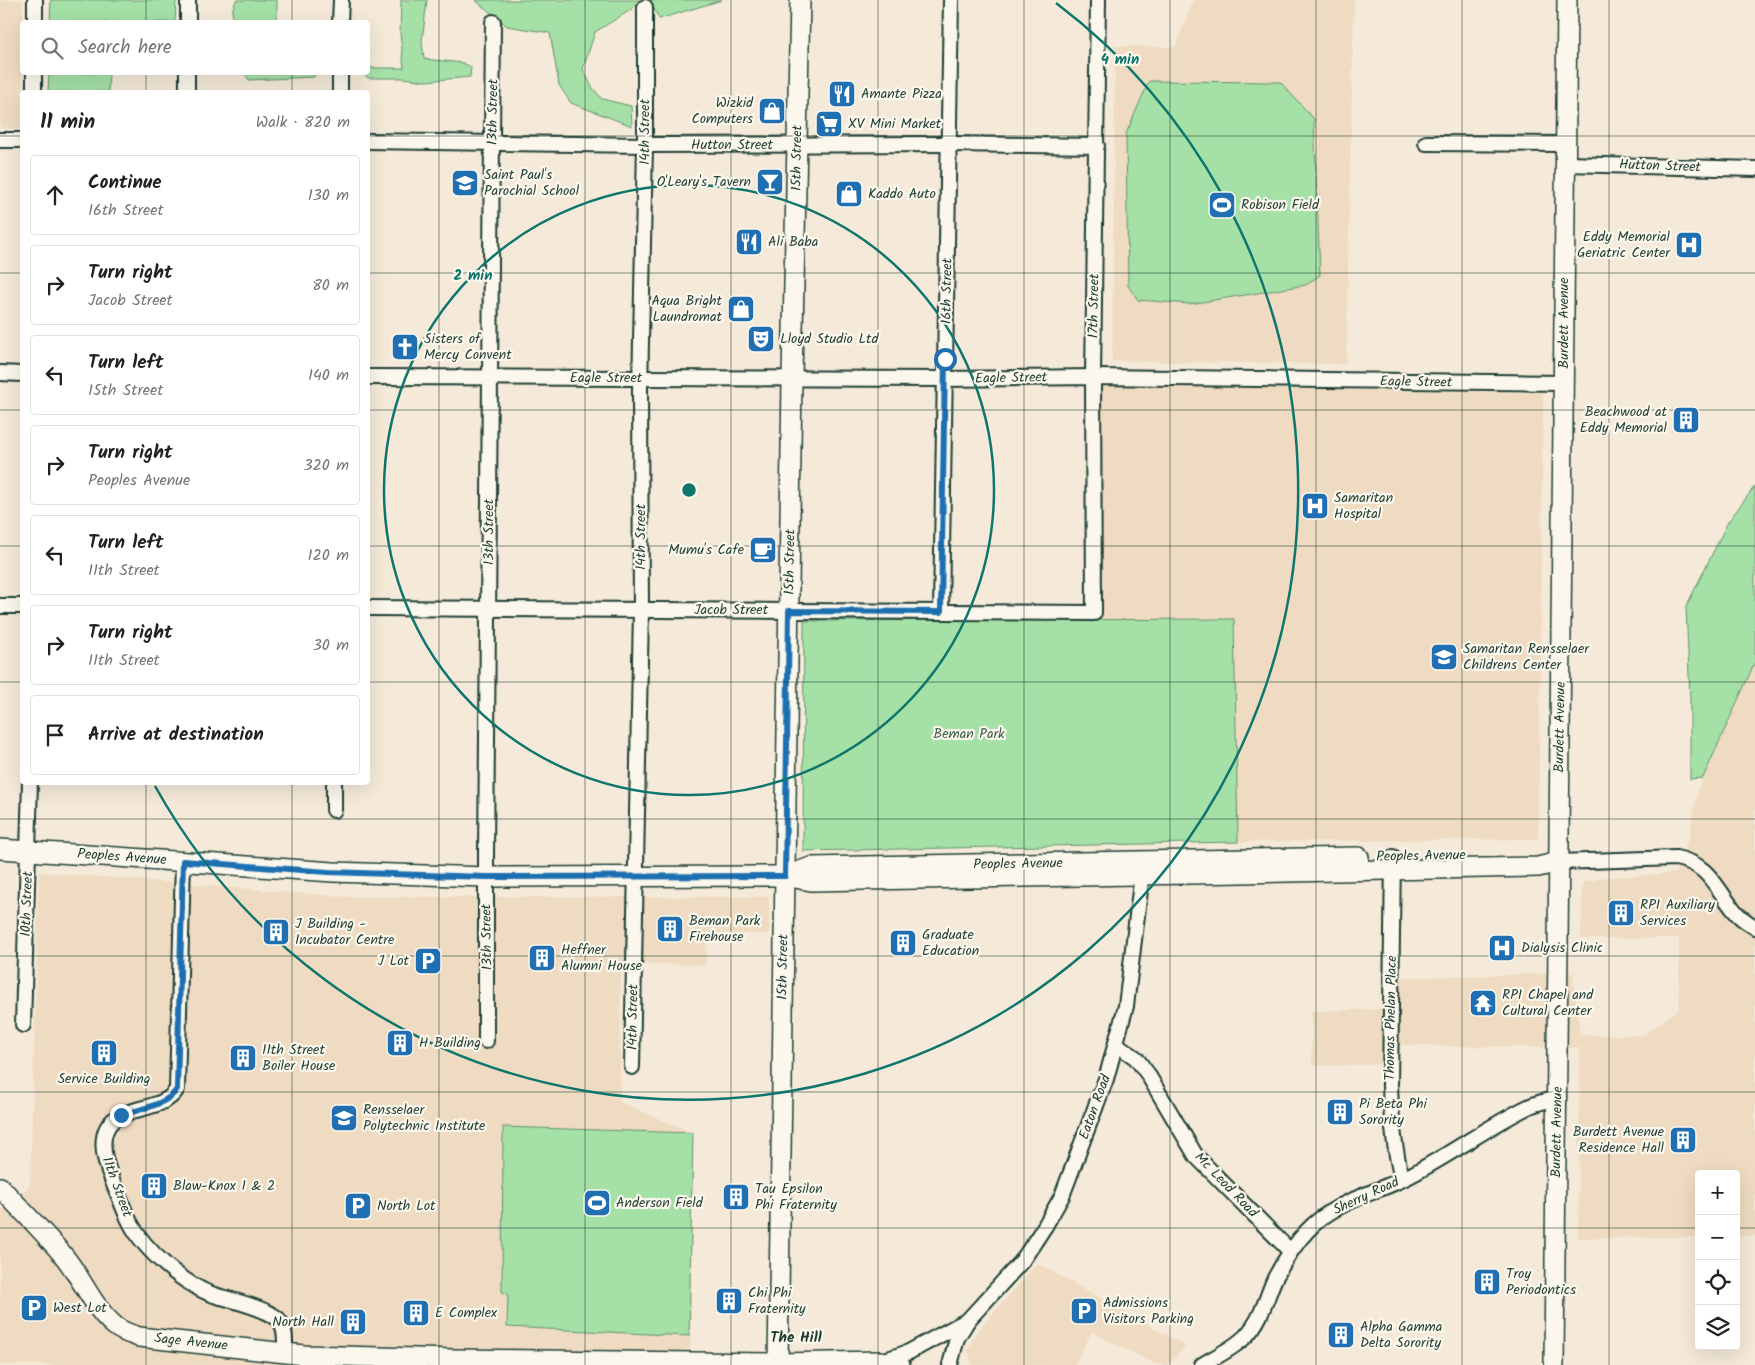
<!DOCTYPE html>
<meta charset="utf-8">
<style>
body{margin:0;font-family:Kalam,sans-serif;background:#f6f6f6;color:#222}
.controls{position:absolute;right:15px;bottom:15px;display:grid;overflow:hidden;border-radius:5px;box-shadow:0 5px 20px #0002}
.controls button{width:45px;height:45px;display:grid;place-items:center;padding:0;border:0;border-bottom:1px solid #e0e0e0;background:#fff;color:#222;font:25px sans-serif}
.stop{position:absolute;width:15px;height:15px;margin:-11px;border:4px solid #1f6fb2;border-radius:50%;background:#fff}
.stop.end{background:#1f6fb2;border-color:#fff;box-shadow:0 1px 5px #0008}
.list{margin:0;padding:0;list-style:none}
h2{display:flex;justify-content:space-between;align-items:center;height:65px;margin:0;padding:0 20px;font-size:21px}
h2 small{font-size:16px;font-weight:400;color:#767676}
.list li{display:grid;grid-template-columns:32px 1fr auto;gap:15px;align-items:center;box-sizing:border-box;height:80px;margin:0 10px 10px;padding:0 10px;border:1px solid #e0e0e0;border-radius:5px}
.list b{display:block;font-size:19px;white-space:nowrap}
.list p{margin:0;font-size:16px;white-space:nowrap;color:#767676}
.list em{font-size:16px;font-style:normal;color:#767676}
.icon{flex:none;width:28px;height:28px;fill:none;stroke:currentColor;stroke-width:2;stroke-linecap:round;stroke-linejoin:round}
.map{position:relative;flex:none;width:1755px;height:1365px;overflow:hidden}
.search{position:absolute;background:#fff;box-shadow:0 5px 20px #0002;left:20px;top:20px;width:350px;height:55px;display:flex;align-items:center;gap:12px;box-sizing:border-box;padding:0 18px;border-radius:5px;color:#767676;font-size:19px}
.panel{position:absolute;background:#fff;box-shadow:0 5px 20px #0002;left:20px;top:90px;width:350px;height:695px;border-radius:5px}
.map>svg:first-child{display:block}
</style>
<div class="map">
<svg width="1755" height="1365" viewBox="0 0 1755 1365">
<rect width="100%" height="100%" fill="#f5ead9"/>
<filter id="ink" filterUnits="userSpaceOnUse"><feTurbulence type="fractalNoise" baseFrequency=".02" numOctaves="2"/><feDisplacementMap in="SourceGraphic" scale="10" xChannelSelector="R" yChannelSelector="G"/><feConvolveMatrix kernelMatrix="1 2 1 2 8 2 1 2 1" color-interpolation-filters="sRGB"/></filter>
<g filter="url(#ink)">
<!-- built -->
<g fill="#eedbc2">
<polygon points="0,0 23,0 22,129 0,128"/>
<polygon points="1193,0 1354,0 1346,364 1112,361 1115,46 1176,47"/>
<polygon points="1089,385 1543,393 1538,839 1238,842 1234,619 1090,620"/>
<polygon points="1755,662 1755,1236 1736,1236 1736,1174 1699,1174 1699,1237 1578,1238 1580,1048 1397,1045 1397,1064 1312,1066 1311,1011 1382,1009 1382,978 1573,973 1580,1035 1643,1035 1679,1009 1679,938 1581,939 1582,885 1586,881 1595,881 1597,878 1675,873 1689,838 1698,789"/>
<polygon points="39,872 348,897 769,897 769,934 707,934 706,965 621,963 620,1102 693,1133 690,1365 0,1365 0,1206 4,1210 30,1185"/>
<polygon points="1037,1263 1186,1346 1168,1365 1157,1365 1092,1332 1074,1365 972,1365 968,1350 974,1335"/>
</g>
<!-- green -->
<g fill="#a5e1a7" stroke="#628f6e">
<polygon points="51,0 176,0 175,22 50,22"/>
<polygon points="236,0 277,0 277,22 233,22 232,11"/>
<polygon points="401,0 427,0 422,42 424,59 463,63 471,67 470,77 426,81 403,78 368,78 363,74 368,72 368,68 404,68 400,33"/>
<polygon points="475,0 640,0 632,9 595,32 583,69 592,87 602,99 631,106 632,126 571,103 559,85 550,33 507,26"/>
<polygon points="650,0 722,0 659,19"/>
<polygon points="49,73 109,73 108,92 48,92"/>
<polygon points="244,73 316,73 314,77 249,80"/>
<polygon points="1149,81 1280,82 1314,119 1320,275 1306,285 1190,304 1138,300 1128,286 1126,134"/>
<polygon points="1755,486 1755,662 1703,778 1690,779 1690,698 1686,607 1728,522"/>
<polygon points="1234,619 1238,842 803,851 804,621"/>
<polygon points="503,1127 693,1133 689,1336 507,1327 508,1294 502,1292"/>
</g>
<g fill="none" stroke-linecap="round" stroke-linejoin="round">
<!-- street casing -->
<g stroke="#1f3d34" stroke-width="18">
<g id="street">
<polyline points="35,22 35,0"/>
<polyline points="188,22 188,0"/>
<polyline points="340,22 341,0"/>
<polyline points="34,92 34,72"/>
<polyline points="187,92 187,72"/>
<polyline points="340,92 340,72"/>
<polyline points="0,140 22,140"/>
<polyline points="368,141 645,145 950,144 1097,146"/>
<polyline points="1426,143 1566,144"/>
<polyline points="1566,164 1755,169"/>
<polyline points="0,373 22,374"/>
<polyline points="368,377 945,379 1093,377 1564,383"/>
<polyline points="0,606 22,606"/>
<polyline points="368,608 1094,613 1093,377 1098,0"/>
<polyline points="941,612 951,0"/>
<polyline points="334,810 334,782"/>
<path d="M1393 857 1390 1085C1391 1118 1394 1148 1402 1179"/>
<path d="M183 861 177 1089C164 1113 119 1104 107 1128 98 1146 108 1170 115 1187 120 1198 124 1211 130 1222 144 1250 184 1285 214 1295 231 1300 266 1308 278 1319 286 1327 285 1341 285 1352"/>
<path d="M1559 862 1676 858C1709 864 1715 887 1734 910 1739 917 1748 923 1755 927"/>
<polyline points="23,1025 30,782"/>
<polyline points="486,1041 486,856 493,22"/>
<polyline points="1116,1044 1136,1058 1147,1073 1196,1156 1290,1251"/>
<polyline points="632,1067 641,610 640,390 645,145 645,7"/>
<polyline points="882,1361 909,1352 968,1320 1022,1261 1045,1226 1062,1196 1106,1079 1126,1006 1143,866"/>
<polyline points="950,1365 957,1338 968,1320"/>
<path d="M1202 1365C1217 1356 1234 1348 1246 1336 1262 1319 1266 1298 1275 1278 1284 1261 1293 1246 1307 1231 1333 1203 1369 1195 1403 1179 1446 1158 1485 1128 1528 1107 1537 1102 1548 1101 1557 1098"/>
</g>
</g>
<!-- secondary casing -->
<g stroke="#1f3d34" stroke-width="22">
<g id="secondary">
<path d="M0 849 333 872 486 877 785 876 811 881C1053 877 1296 872 1538 867L1559 862"/>
<polyline points="786,876 811,867 1359,857"/>
<path d="M0 1187C21 1210 43 1231 63 1255 81 1276 93 1308 115 1326 122 1332 130 1334 139 1337L304 1355 454 1359 778 1363 881 1361 900 1365"/>
<polyline points="778,1365 792,378 800,0"/>
<polyline points="1554,1365 1567,0"/>
</g>
</g>
<!-- street -->
<use href="#street" stroke="#fbf7ec" stroke-width="14"/>
<!-- secondary -->
<use href="#secondary" stroke="#fbf7ec" stroke-width="19"/>
</g>
</g>
<g fill="none" stroke-linecap="round" stroke-linejoin="round" filter="url(#ink)">
<!-- route -->
<path stroke="#1f6fb2" stroke-width="6" d="M121 1115C137 1110 168 1105 177 1089L183 861 328 872 486 877 785 876 789 611 941 612 945 359"/>
</g>
<!-- grid -->
<path fill="none" stroke="#1f3d34" stroke-width="1" stroke-opacity="0.55" d="M146 0V22M292 0V22M439 0V1365M585 0V1365M731 0V1365M878 0V1365M1024 0V1365M1170 0V1365M1316 0V1365M1462 0V1365M1609 0V1365M146 72V92M292 72V92M0 136H22M368 136H1755M0 273H22M368 273H1755M0 410H22M368 410H1755M0 546H22M368 546H1755M0 682H22M368 682H1755M146 782V1365M292 782V1365M0 819H1755M0 956H1755M0 1092H1755M0 1228H1699M1736 1228H1755"/>
<!-- distance rings -->
<g fill="none" stroke="#0f766e" stroke-width="2.5">
<circle cx="689" cy="490" r="305"/>
<path d="M1056 3A610 610 0 1 1 155 786"/>
</g>
<!-- icons -->
<defs>
<g id="restaurant-square" transform="scale(1.4375)"><rect x="-9" y="-9" width="18" height="18" rx="4" fill="#1f6fb2" stroke="#fbf7ec"/><path d="M-5-6h1v4h1v-4h1v4h1v-4h1v5L-1.5 .5V6h-2V.5L-5-1ZM5-6V6H3V1.5H1.5Q1.5-4 5-6Z" fill="#fff"/></g>
<g id="shop-square" transform="scale(1.4375)"><rect x="-9" y="-9" width="18" height="18" rx="4" fill="#1f6fb2" stroke="#fbf7ec"/><path d="M-5-2.5h2.3a2.7 3.5 0 0 1 5.4 0H5L5.5 6h-11ZM-1.5-2.5h3a1.5 2.3 0 0 0-3 0Z" fill="#fff"/></g>
<g id="supermarket-square" transform="scale(1.4375)"><rect x="-9" y="-9" width="18" height="18" rx="4" fill="#1f6fb2" stroke="#fbf7ec"/><path d="M-6-5.5h2.5l.6 2H6L4.5 2H-2.5L-4.4-4H-6ZM-1.5 3.2a1.3 1.3 0 1 0 .1 0ZM3 3.2a1.3 1.3 0 1 0 .1 0Z" fill="#fff"/></g>
<g id="bar-square" transform="scale(1.4375)"><rect x="-9" y="-9" width="18" height="18" rx="4" fill="#1f6fb2" stroke="#fbf7ec"/><path d="M-6-5H6L.8 .8V4.5H3.5V6h-7V4.5H-.8V.8Z" fill="#fff"/></g>
<g id="school-square" transform="scale(1.4375)"><rect x="-9" y="-9" width="18" height="18" rx="4" fill="#1f6fb2" stroke="#fbf7ec"/><path d="M0-5L7-2L0 1L-7-2ZM-4 1L0 2.5L4 1V4Q0 6-4 4Z" fill="#fff"/></g>
<g id="stadium-square" transform="scale(1.4375)"><rect x="-9" y="-9" width="18" height="18" rx="4" fill="#1f6fb2" stroke="#fbf7ec"/><path d="M0-5a6.5 5 0 1 0 0 10a6.5 5 0 1 0 0-10ZM-3.5-1.8h7v3.6h-7Z" fill="#fff"/></g>
<g id="hospital-square" transform="scale(1.4375)"><rect x="-9" y="-9" width="18" height="18" rx="4" fill="#1f6fb2" stroke="#fbf7ec"/><path d="M-5-5h3v3.5h4V-5h3V5h-3V1.5h-4V5h-3Z" fill="#fff"/></g>
<g id="theatre-square" transform="scale(1.4375)"><rect x="-9" y="-9" width="18" height="18" rx="4" fill="#1f6fb2" stroke="#fbf7ec"/><path d="M-5-5.5Q0-4 5-5.5V0Q5 5 0 6Q-5 5-5 0ZM-3.3-2.5H-1v1.5H-3.3ZM1-2.5H3.3v1.5H1ZM-2.8 1Q0 5.5 2.8 1Z" fill="#fff"/></g>
<g id="church-square" transform="scale(1.4375)"><rect x="-9" y="-9" width="18" height="18" rx="4" fill="#1f6fb2" stroke="#fbf7ec"/><path d="M-1.2-6h2.4v3.5h3.3v2.4h-3.3V6h-2.4V-.1h-3.3v-2.4h3.3Z" fill="#fff"/></g>
<g id="building-square" transform="scale(1.4375)"><rect x="-9" y="-9" width="18" height="18" rx="4" fill="#1f6fb2" stroke="#fbf7ec"/><path d="M-4-6H4V6H1V3H-1V6H-4ZM-2.5-4.3h1.7v1.8h-1.7ZM.8-4.3h1.7v1.8H.8ZM-2.5-1h1.7V.8h-1.7ZM.8-1h1.7V.8H.8Z" fill="#fff"/></g>
<g id="cafe-square" transform="scale(1.4375)"><rect x="-9" y="-9" width="18" height="18" rx="4" fill="#1f6fb2" stroke="#fbf7ec"/><path d="M-5.5-4.5H6V0H3Q3 3.5 0 3.5H-2.5Q-5.5 3.5-5.5 0ZM3-3.2v2h1.7v-2ZM-6 4.5H4V6H-6Z" fill="#fff"/></g>
<g id="parking-square" transform="scale(1.4375)"><rect x="-9" y="-9" width="18" height="18" rx="4" fill="#1f6fb2" stroke="#fbf7ec"/><path d="M-3.5-5.5H1a3.5 3.5 0 0 1 0 7H-1V5.5H-3.5ZM-1-3.4V-.6H.8a1.4 1.4 0 0 0 0-2.8Z" fill="#fff"/></g>
<g id="temple-square" transform="scale(1.4375)"><rect x="-9" y="-9" width="18" height="18" rx="4" fill="#1f6fb2" stroke="#fbf7ec"/><path d="M0-6L5-2H3V0L6.5 2.5H4V6H1.5V3h-3V6H-4V2.5H-6.5L-3 0V-2H-5Z" fill="#fff"/></g>
<g id="university-square" transform="scale(1.4375)"><rect x="-9" y="-9" width="18" height="18" rx="4" fill="#1f6fb2" stroke="#fbf7ec"/><path d="M0-5L7-2L0 1L-7-2ZM-4 1L0 2.5L4 1V4Q0 6-4 4Z" fill="#fff"/></g>
</defs>
<g fill-rule="evenodd">
<use href="#restaurant-square" x="842" y="94"/>
<use href="#shop-square" x="772" y="111"/>
<use href="#supermarket-square" x="829" y="124"/>
<use href="#bar-square" x="770" y="182"/>
<use href="#school-square" x="465" y="183"/>
<use href="#shop-square" x="849" y="194"/>
<use href="#stadium-square" x="1222" y="205"/>
<use href="#restaurant-square" x="749" y="242"/>
<use href="#hospital-square" x="1689" y="245"/>
<use href="#shop-square" x="741" y="309"/>
<use href="#theatre-square" x="761" y="339"/>
<use href="#church-square" x="405" y="347"/>
<use href="#building-square" x="1686" y="420"/>
<use href="#hospital-square" x="1315" y="506"/>
<use href="#cafe-square" x="763" y="550"/>
<use href="#school-square" x="1444" y="657"/>
<use href="#building-square" x="1621" y="913"/>
<use href="#building-square" x="670" y="929"/>
<use href="#building-square" x="276" y="932"/>
<use href="#building-square" x="903" y="943"/>
<use href="#hospital-square" x="1502" y="948"/>
<use href="#building-square" x="542" y="958"/>
<use href="#parking-square" x="428" y="961"/>
<use href="#temple-square" x="1483" y="1003"/>
<use href="#building-square" x="400" y="1043"/>
<use href="#building-square" x="104" y="1053"/>
<use href="#building-square" x="243" y="1058"/>
<use href="#building-square" x="1340" y="1112"/>
<use href="#university-square" x="344" y="1118"/>
<use href="#building-square" x="1683" y="1140"/>
<use href="#building-square" x="154" y="1186"/>
<use href="#building-square" x="736" y="1197"/>
<use href="#stadium-square" x="597" y="1203"/>
<use href="#parking-square" x="358" y="1206"/>
<use href="#building-square" x="1487" y="1282"/>
<use href="#building-square" x="729" y="1301"/>
<use href="#parking-square" x="34" y="1308"/>
<use href="#parking-square" x="1084" y="1311"/>
<use href="#building-square" x="416" y="1313"/>
<use href="#building-square" x="353" y="1322"/>
<use href="#building-square" x="1341" y="1335"/>
</g>
<g text-anchor="middle" dominant-baseline="central" stroke-width="4.5" stroke-linejoin="round" paint-order="stroke">
<!-- poi labels -->
<g font-size="14" fill="#1f3d34" stroke="#fbf7ec" text-anchor="start">
<text x="861" y="94">Amante Pizza</text>
<text x="753" y="103" text-anchor="end">Wizkid<tspan x="753" dy="16">Computers</tspan></text>
<text x="848" y="124">XV Mini Market</text>
<text x="484" y="175">Saint Paul's<tspan x="484" dy="16">Parochial School</tspan></text>
<text x="751" y="182" text-anchor="end">O'Leary's Tavern</text>
<text x="868" y="194">Kaddo Auto</text>
<text x="1241" y="205">Robison Field</text>
<text x="1670" y="237" text-anchor="end">Eddy Memorial<tspan x="1670" dy="16">Geriatric Center</tspan></text>
<text x="768" y="242">Ali Baba</text>
<text x="722" y="301" text-anchor="end">Aqua Bright<tspan x="722" dy="16">Laundromat</tspan></text>
<text x="424" y="339">Sisters of<tspan x="424" dy="16">Mercy Convent</tspan></text>
<text x="780" y="339">Lloyd Studio Ltd</text>
<text x="1667" y="412" text-anchor="end">Beachwood at<tspan x="1667" dy="16">Eddy Memorial</tspan></text>
<text x="1334" y="498">Samaritan<tspan x="1334" dy="16">Hospital</tspan></text>
<text x="744" y="550" text-anchor="end">Mumu's Cafe</text>
<text x="1463" y="649">Samaritan Rensselaer<tspan x="1463" dy="16">Childrens Center</tspan></text>
<text x="1640" y="905">RPI Auxiliary<tspan x="1640" dy="16">Services</tspan></text>
<text x="689" y="921">Beman Park<tspan x="689" dy="16">Firehouse</tspan></text>
<text x="295" y="924">J Building -<tspan x="295" dy="16">Incubator Centre</tspan></text>
<text x="922" y="935">Graduate<tspan x="922" dy="16">Education</tspan></text>
<text x="1521" y="948">Dialysis Clinic</text>
<text x="561" y="950">Heffner<tspan x="561" dy="16">Alumni House</tspan></text>
<text x="409" y="961" text-anchor="end">J Lot</text>
<text x="1502" y="995">RPI Chapel and<tspan x="1502" dy="16">Cultural Center</tspan></text>
<text x="419" y="1043">H Building</text>
<text x="262" y="1050">11th Street<tspan x="262" dy="16">Boiler House</tspan></text>
<text x="104" y="1079" text-anchor="middle">Service Building</text>
<text x="1359" y="1104">Pi Beta Phi<tspan x="1359" dy="16">Sorority</tspan></text>
<text x="363" y="1110">Rensselaer<tspan x="363" dy="16">Polytechnic Institute</tspan></text>
<text x="1664" y="1132" text-anchor="end">Burdett Avenue<tspan x="1664" dy="16">Residence Hall</tspan></text>
<text x="173" y="1186">Blaw-Knox 1 &amp; 2</text>
<text x="755" y="1189">Tau Epsilon<tspan x="755" dy="16">Phi Fraternity</tspan></text>
<text x="616" y="1203">Anderson Field</text>
<text x="377" y="1206">North Lot</text>
<text x="1506" y="1274">Troy<tspan x="1506" dy="16">Periodontics</tspan></text>
<text x="748" y="1293">Chi Phi<tspan x="748" dy="16">Fraternity</tspan></text>
<text x="1103" y="1303">Admissions<tspan x="1103" dy="16">Visitors Parking</tspan></text>
<text x="53" y="1308">West Lot</text>
<text x="435" y="1313">E Complex</text>
<text x="334" y="1322" text-anchor="end">North Hall</text>
<text x="1360" y="1327">Alpha Gamma<tspan x="1360" dy="16">Delta Sorority</tspan></text>
</g>
<!-- street labels -->
<g font-size="14" fill="#1f3d34" stroke="#fbf7ec">
<text transform="translate(493 112) rotate(-89)">13th Street</text>
<text transform="translate(645 132) rotate(-90)">14th Street</text>
<text x="732" y="145">Hutton Street</text>
<text transform="translate(797 158) rotate(-89)">15th Street</text>
<text transform="translate(1660 166) rotate(2)">Hutton Street</text>
<text transform="translate(947 291) rotate(-89)">16th Street</text>
<text transform="translate(1094 306) rotate(-89)">17th Street</text>
<text transform="translate(1564 323) rotate(-90)">Burdett Avenue</text>
<text x="606" y="378">Eagle Street</text>
<text transform="translate(1011 378) rotate(-1)">Eagle Street</text>
<text transform="translate(1416 382) rotate(1)">Eagle Street</text>
<text transform="translate(489 532) rotate(-90)">13th Street</text>
<text transform="translate(641 537) rotate(-90)">14th Street</text>
<text transform="translate(790 562) rotate(-89)">15th Street</text>
<text x="731" y="610">Jacob Street</text>
<text transform="translate(1560 727) rotate(-89)">Burdett Avenue</text>
<text transform="translate(1421 856) rotate(-1)">Peoples Avenue</text>
<text transform="translate(122 857) rotate(4)">Peoples Avenue</text>
<text transform="translate(1018 864) rotate(-1)">Peoples Avenue</text>
<text transform="translate(27 904) rotate(-88)">10th Street</text>
<text transform="translate(487 937) rotate(-91)">13th Street</text>
<text transform="translate(783 967) rotate(-89)">15th Street</text>
<text transform="translate(633 1017) rotate(-89)">14th Street</text>
<text transform="translate(1391 1018) rotate(-89)">Thomas Phelan Place</text>
<text transform="translate(1095 1107) rotate(-70)">Eaton Road</text>
<text transform="translate(1557 1132) rotate(-89)">Burdett Avenue</text>
<text transform="translate(1226 1185) rotate(46)">Mc Leod Road</text>
<text transform="translate(117 1187) rotate(70)">11th Street</text>
<text transform="translate(1366 1196) rotate(-25)">Sherry Road</text>
<text transform="translate(191 1342) rotate(6)">Sage Avenue</text>
</g>
<!-- park labels -->
<g font-size="14" fill="#3a5e4b" stroke="#fbf7ec">
<text x="969" y="734">Beman Park</text>
</g>
<!-- neighbourhood labels -->
<g font-size="15" font-weight="bold" fill="#1f3d34" stroke="#fbf7ec">
<text x="796" y="1338">The Hill</text>
</g>
</g>
<circle cx="689" cy="490" r="8" fill="#0f766e" stroke="#fbf7ec" stroke-width="2.5"/>
<g font-size="15" text-anchor="middle" font-weight="bold" fill="#0f766e" stroke="#fbf7ec" stroke-width="4.5" stroke-linejoin="round" paint-order="stroke">
<text x="1120" y="64">4 min</text>
<text x="473" y="280">2 min</text>
</g>
</svg>
<div class="controls">
<button>+</button>
<button>−</button>
<button><svg class="icon" aria-label="locate" viewBox="0 0 24 24"><circle cx="12" cy="12" r="6"/><path d="M12 2v4M12 18v4M2 12h4M18 12h4"/></svg></button>
<button><svg class="icon" aria-label="layers" viewBox="0 0 24 24"><path d="M12 4l9 5-9 5-9-5zM3 14l9 5 9-5"/></svg></button>
</div>
<div class="stop" style="left:945px;top:359px"></div>
<div class="stop end" style="left:121px;top:1115px"></div>
<div class="search"><svg class="icon" aria-label="search" viewBox="0 0 24 24"><circle cx="10" cy="10" r="6"/><path d="M15 15l6 6"/></svg>Search here</div>
<section class="panel">
<h2>11 min<small>Walk · 820 m</small></h2>
<ul class="list">
<li><svg class="icon" aria-label="ahead" viewBox="0 0 24 24"><path d="M12 20V5M6 11l6-6 6 6"/></svg><div><b>Continue</b><p>16th Street</p></div><em>130 m</em></li>
<li><svg class="icon" aria-label="right" viewBox="0 0 24 24"><path d="M7 20v-9h11M14 6l5 5-5 5"/></svg><div><b>Turn right</b><p>Jacob Street</p></div><em>80 m</em></li>
<li><svg class="icon" aria-label="left" viewBox="0 0 24 24"><path d="M17 20v-9H6M10 6l-5 5 5 5"/></svg><div><b>Turn left</b><p>15th Street</p></div><em>140 m</em></li>
<li><svg class="icon" aria-label="right" viewBox="0 0 24 24"><path d="M7 20v-9h11M14 6l5 5-5 5"/></svg><div><b>Turn right</b><p>Peoples Avenue</p></div><em>320 m</em></li>
<li><svg class="icon" aria-label="left" viewBox="0 0 24 24"><path d="M17 20v-9H6M10 6l-5 5 5 5"/></svg><div><b>Turn left</b><p>11th Street</p></div><em>120 m</em></li>
<li><svg class="icon" aria-label="right" viewBox="0 0 24 24"><path d="M7 20v-9h11M14 6l5 5-5 5"/></svg><div><b>Turn right</b><p>11th Street</p></div><em>30 m</em></li>
<li><svg class="icon" aria-label="arrive" viewBox="0 0 24 24"><path d="M6 21V4h12l-3 4 3 4H6"/></svg><div><b>Arrive at destination</b></div></li>
</ul>
</section>
</div>
